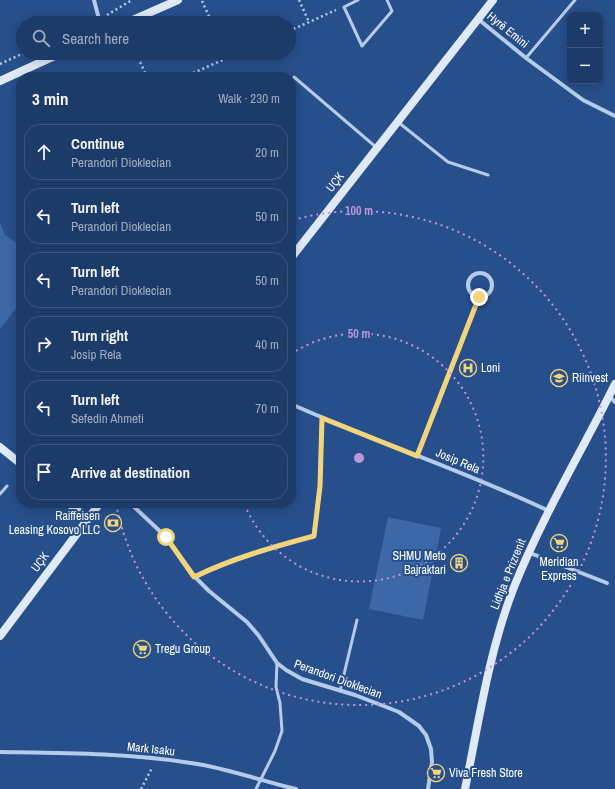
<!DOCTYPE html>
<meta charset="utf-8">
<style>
body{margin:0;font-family:"Archivo Narrow",sans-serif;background:#25426e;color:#f1f3f6}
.controls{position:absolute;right:12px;top:12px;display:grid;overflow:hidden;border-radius:8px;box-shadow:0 2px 10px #0003}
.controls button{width:36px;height:36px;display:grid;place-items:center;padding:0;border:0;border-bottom:1px solid #3b557c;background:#1d3b68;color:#f1f3f6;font:20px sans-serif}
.stop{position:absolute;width:12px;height:12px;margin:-9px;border:3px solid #f2d47b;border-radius:50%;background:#fff}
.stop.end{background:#f2d47b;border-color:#fff;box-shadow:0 1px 4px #0008}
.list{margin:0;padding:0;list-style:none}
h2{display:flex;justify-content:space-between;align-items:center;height:52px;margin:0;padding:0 16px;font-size:17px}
h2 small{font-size:13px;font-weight:400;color:#a0adc0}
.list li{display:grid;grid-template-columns:26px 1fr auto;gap:12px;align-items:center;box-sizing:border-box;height:56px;margin:0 8px 8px;padding:0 8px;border:1px solid #3b557c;border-radius:16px}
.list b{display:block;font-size:15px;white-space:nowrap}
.list p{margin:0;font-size:13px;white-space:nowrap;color:#a0adc0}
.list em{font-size:13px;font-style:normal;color:#a0adc0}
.icon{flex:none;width:22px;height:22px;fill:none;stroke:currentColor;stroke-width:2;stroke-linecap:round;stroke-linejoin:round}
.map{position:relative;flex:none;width:615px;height:789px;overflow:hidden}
.search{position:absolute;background:#1d3b68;box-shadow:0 2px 10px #0003;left:16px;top:16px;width:280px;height:44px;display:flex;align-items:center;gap:10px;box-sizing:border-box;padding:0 14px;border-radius:22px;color:#a0adc0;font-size:15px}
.panel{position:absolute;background:#1d3b68;box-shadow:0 2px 10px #0003;left:16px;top:72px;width:280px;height:436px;border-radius:16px}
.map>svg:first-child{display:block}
</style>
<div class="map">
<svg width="615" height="789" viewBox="0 0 615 789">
<rect width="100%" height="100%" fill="#274f8b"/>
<!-- green -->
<g fill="#3c68a7">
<polygon points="0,222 5,235 21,246 21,302 0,329"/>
<polygon points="388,517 441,528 423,620 369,609"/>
</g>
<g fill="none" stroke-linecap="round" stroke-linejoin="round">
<!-- path -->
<g stroke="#b5cbea" stroke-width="2.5" stroke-dasharray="2 3" stroke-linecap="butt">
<polyline points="299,0 309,22"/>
<polyline points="202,1 212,23"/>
<polyline points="107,15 132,0"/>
<polyline points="289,31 336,10"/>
<polyline points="136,53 147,77"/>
<polyline points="227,53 229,57"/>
<polyline points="0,64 24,53"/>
<polyline points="184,77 239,53"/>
<polyline points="291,276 295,270"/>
<polyline points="141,789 152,768"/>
</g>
<!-- lane -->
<g stroke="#b5cbea" stroke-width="3">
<polyline points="358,0 344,7 362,46 392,11 387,0"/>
<polyline points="526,58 575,0"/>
<polyline points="294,77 377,148"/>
<polyline points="398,122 448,162 488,175"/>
<polyline points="0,494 7,486"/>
<polyline points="340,691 357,620"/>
<polyline points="256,789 275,751 282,731 280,703 276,687 277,663"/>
</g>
<!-- street -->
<g stroke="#b5cbea" stroke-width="4">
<polyline points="94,0 100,23"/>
<polyline points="478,19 526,58 583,100 615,116"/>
<circle cx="480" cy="285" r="12"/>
<polyline points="609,396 615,402"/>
<path d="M291 404C376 442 465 471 549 511"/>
<polyline points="417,456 479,297"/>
<polyline points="130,503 166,537 195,577 209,591 247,622 259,636 277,663 286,670 302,679 355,695 399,712 419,726 426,735 431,749 432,762 428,789"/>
<polyline points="530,553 607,583"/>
<path d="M195 577C233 558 273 547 314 536L320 487 322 418"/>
<path d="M0 752C64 753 127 753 191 763 227 768 261 781 296 789"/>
</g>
<!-- secondary -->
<g stroke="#dfe9f8" stroke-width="8">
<polyline points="126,23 178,0"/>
<polyline points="0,81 61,53"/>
<polyline points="291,258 493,0"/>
<polyline points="0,447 21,464"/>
<polyline points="68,503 88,519"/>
<polyline points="0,636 100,503"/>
<path d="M465 789C479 721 489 651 514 587 542 517 582 451 615 384"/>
</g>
</g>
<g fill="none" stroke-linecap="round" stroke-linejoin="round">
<!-- route -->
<path stroke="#f2d47b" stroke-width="5" d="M166 537 194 577C233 558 273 547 314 536L320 486 322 418 417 456 479 297"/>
</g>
<!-- distance rings -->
<g fill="none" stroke="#bd96df" stroke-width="2" stroke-dasharray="2 4">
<path d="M291 354A124 124 0 1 1 244 503"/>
<path d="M293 220A247 247 0 1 1 116 503"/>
</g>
<!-- icons -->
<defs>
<g id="hospital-ring" transform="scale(0.9)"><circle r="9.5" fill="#274f8b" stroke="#f2d47b" stroke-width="1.5"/><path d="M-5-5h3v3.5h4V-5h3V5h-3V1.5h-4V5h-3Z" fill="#f2d47b"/></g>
<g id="university-ring" transform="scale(0.9)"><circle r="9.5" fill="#274f8b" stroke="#f2d47b" stroke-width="1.5"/><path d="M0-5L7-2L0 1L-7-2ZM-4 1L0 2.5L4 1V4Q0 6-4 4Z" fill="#f2d47b"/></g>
<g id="bank-ring" transform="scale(0.9)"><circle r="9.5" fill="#274f8b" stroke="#f2d47b" stroke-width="1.5"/><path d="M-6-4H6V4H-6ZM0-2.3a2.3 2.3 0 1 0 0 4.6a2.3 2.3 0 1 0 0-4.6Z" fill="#f2d47b"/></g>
<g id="supermarket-ring" transform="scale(0.9)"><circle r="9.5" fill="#274f8b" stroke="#f2d47b" stroke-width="1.5"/><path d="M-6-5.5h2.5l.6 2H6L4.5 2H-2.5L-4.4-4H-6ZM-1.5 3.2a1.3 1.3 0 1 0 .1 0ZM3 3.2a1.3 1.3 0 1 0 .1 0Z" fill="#f2d47b"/></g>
<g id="building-ring" transform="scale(0.9)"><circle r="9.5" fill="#274f8b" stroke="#f2d47b" stroke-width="1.5"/><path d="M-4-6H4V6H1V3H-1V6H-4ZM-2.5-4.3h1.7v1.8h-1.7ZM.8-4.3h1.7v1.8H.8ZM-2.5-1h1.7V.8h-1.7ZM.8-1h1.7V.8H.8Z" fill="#f2d47b"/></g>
</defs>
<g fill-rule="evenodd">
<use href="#hospital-ring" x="468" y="368"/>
<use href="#university-ring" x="559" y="378"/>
<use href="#bank-ring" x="113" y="523"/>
<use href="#supermarket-ring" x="559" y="543"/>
<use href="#building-ring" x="459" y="563"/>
<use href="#supermarket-ring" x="142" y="649"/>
<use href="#supermarket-ring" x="436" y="773"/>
</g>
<g text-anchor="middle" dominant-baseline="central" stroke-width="4" stroke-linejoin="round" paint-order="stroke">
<!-- street labels -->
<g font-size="12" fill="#fff" stroke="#274f8b">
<text transform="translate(508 30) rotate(39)">Hyrë Emini</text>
<text transform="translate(335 182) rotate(-52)">UÇK</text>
<text transform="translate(458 461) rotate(23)">Josip Rela</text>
<text transform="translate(40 562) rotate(-53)">UÇK</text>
<text transform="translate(508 574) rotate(-68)">Lidhja e Prizrenit</text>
<text transform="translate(338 679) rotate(20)">Perandori Dioklecian</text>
<text transform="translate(151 749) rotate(6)">Mark Isaku</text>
</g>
<!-- poi labels -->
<g font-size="12" fill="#fff" stroke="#274f8b" text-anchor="start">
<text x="481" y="368">Loni</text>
<text x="572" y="378">Riinvest</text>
<text x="100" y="516" text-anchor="end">Raiffeisen<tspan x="100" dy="14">Leasing Kosovo LLC</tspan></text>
<text x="446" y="556" text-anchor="end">SHMU Meto<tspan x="446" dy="14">Bajraktari</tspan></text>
<text x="559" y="562" text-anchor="middle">Meridian<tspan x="559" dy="14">Express</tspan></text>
<text x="155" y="649">Tregu Group</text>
<text x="449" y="773">Viva Fresh Store</text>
</g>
</g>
<circle cx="359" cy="458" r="6" fill="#bd96df" stroke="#274f8b" stroke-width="2"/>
<g font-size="12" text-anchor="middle" font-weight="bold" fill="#bd96df" stroke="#274f8b" stroke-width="4" stroke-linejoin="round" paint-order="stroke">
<text x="359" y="215">100 m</text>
<text x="359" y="338">50 m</text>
</g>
</svg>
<div class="controls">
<button>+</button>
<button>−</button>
</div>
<div class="stop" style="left:166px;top:537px"></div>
<div class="stop end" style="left:479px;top:297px"></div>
<div class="search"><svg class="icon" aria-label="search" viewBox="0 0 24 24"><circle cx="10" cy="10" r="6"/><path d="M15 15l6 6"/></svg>Search here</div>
<section class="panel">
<h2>3 min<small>Walk · 230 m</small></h2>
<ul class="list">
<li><svg class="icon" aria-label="ahead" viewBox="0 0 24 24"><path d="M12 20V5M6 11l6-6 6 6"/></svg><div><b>Continue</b><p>Perandori Dioklecian</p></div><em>20 m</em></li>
<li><svg class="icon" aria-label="left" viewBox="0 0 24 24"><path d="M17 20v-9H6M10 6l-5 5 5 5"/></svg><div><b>Turn left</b><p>Perandori Dioklecian</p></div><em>50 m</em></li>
<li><svg class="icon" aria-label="left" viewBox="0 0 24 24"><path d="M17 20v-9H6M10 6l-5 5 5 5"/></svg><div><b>Turn left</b><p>Perandori Dioklecian</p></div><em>50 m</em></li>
<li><svg class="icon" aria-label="right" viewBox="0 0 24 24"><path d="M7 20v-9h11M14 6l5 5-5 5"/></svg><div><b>Turn right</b><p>Josip Rela</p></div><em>40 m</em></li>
<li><svg class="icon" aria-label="left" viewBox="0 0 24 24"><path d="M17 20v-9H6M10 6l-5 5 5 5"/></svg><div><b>Turn left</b><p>Sefedin Ahmeti</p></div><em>70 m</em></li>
<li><svg class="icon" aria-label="arrive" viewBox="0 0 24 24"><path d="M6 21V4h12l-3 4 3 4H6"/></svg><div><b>Arrive at destination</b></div></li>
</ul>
</section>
</div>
